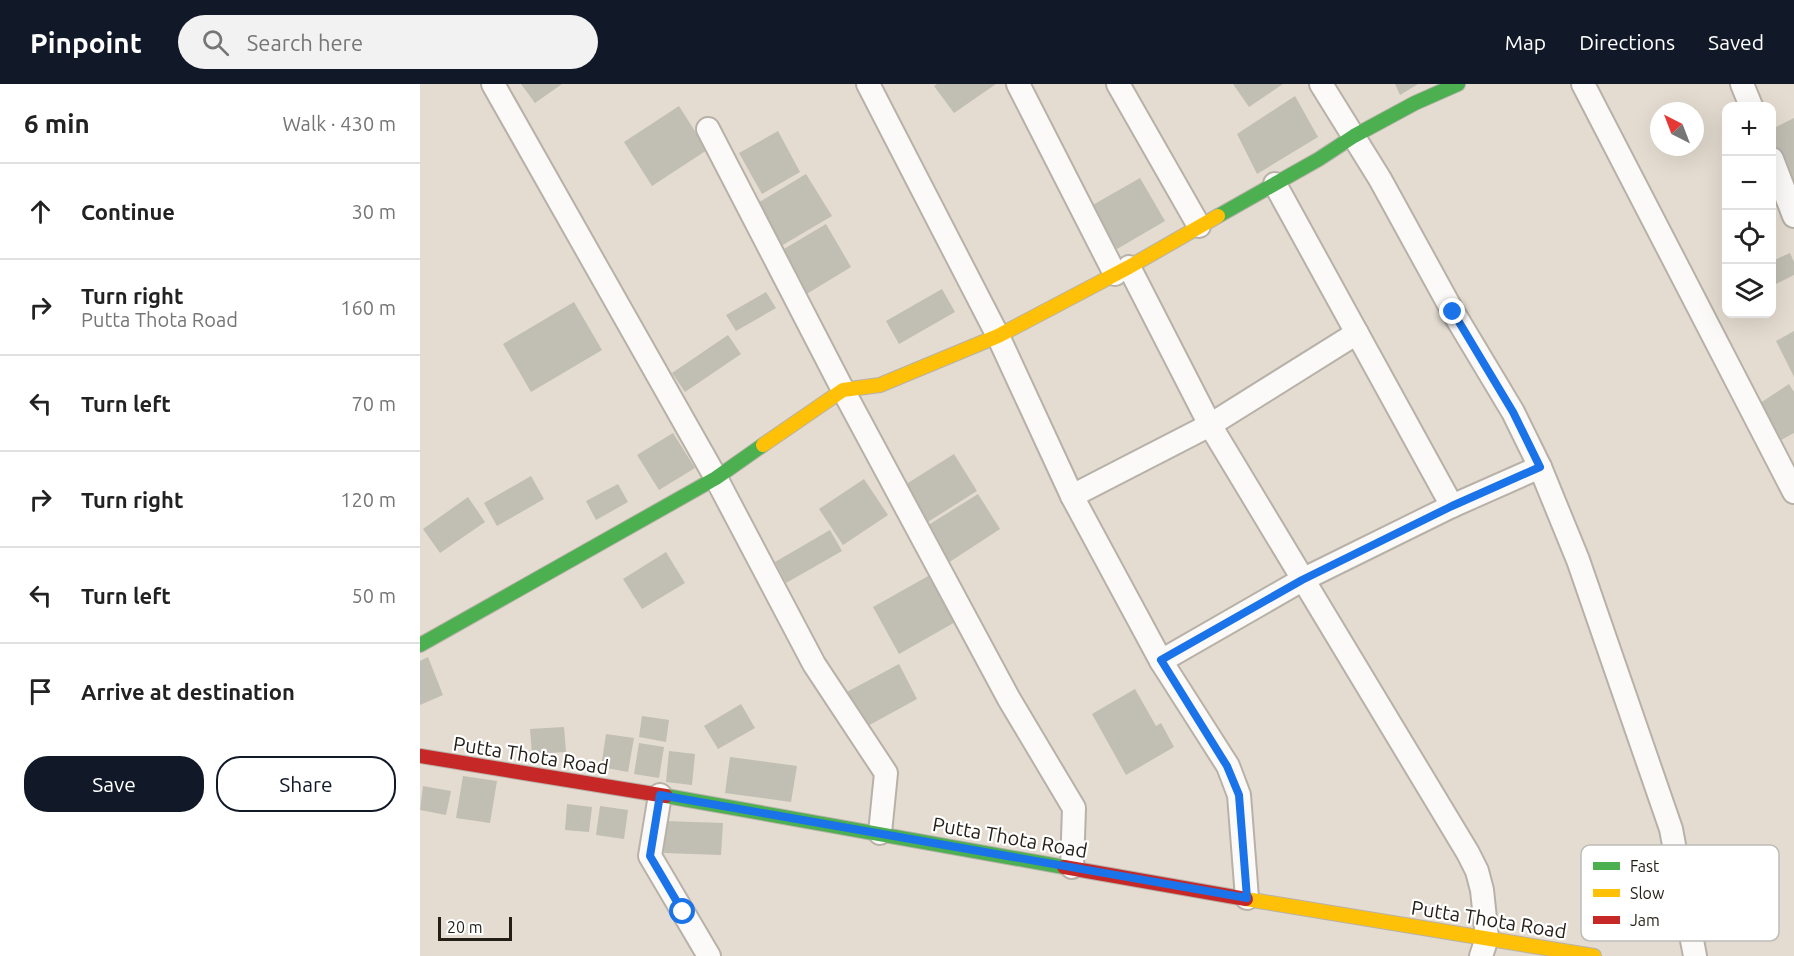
<!DOCTYPE html>
<meta charset="utf-8">
<style>
body{margin:0;font-family:Ubuntu,sans-serif;background:#f2f2f2;color:#222}
.controls{position:absolute;right:18px;top:18px;display:grid;overflow:hidden;border-radius:12px;box-shadow:0 6px 24px #0002}
.controls button{width:54px;height:54px;display:grid;place-items:center;padding:0;border:0;border-bottom:2px solid #e0e0e0;background:#fff;color:#222;font:30px sans-serif}
.compass{position:absolute;left:1230px;top:18px;width:54px;height:54px;border-radius:50%;background:#fff;box-shadow:0 6px 24px #0002;rotate:318deg}
.scale{position:absolute;left:18px;bottom:15px;width:74px;box-sizing:border-box;padding-left:6px;border:3px solid #231e16;border-top:0;font-size:16px;line-height:21px;white-space:nowrap;color:#231e16;-webkit-text-stroke:4px #fff;paint-order:stroke}
.stop{position:absolute;width:18px;height:18px;margin:-14px;border:4px solid #1a73e8;border-radius:50%;background:#fff}
.stop.end{background:#1a73e8;border-color:#fff;box-shadow:0 2px 6px #0008}
.list{margin:0;padding:0;list-style:none}
h2{display:flex;justify-content:space-between;align-items:center;height:78px;margin:0;padding:0 24px;font-size:26px}
h2 small{font-size:20px;font-weight:400;color:#767676}
.list li{display:grid;grid-template-columns:39px 1fr auto;gap:18px;align-items:center;box-sizing:border-box;height:96px;padding:0 24px;border-top:2px solid #e0e0e0}
.list b{display:block;font-size:22px;white-space:nowrap}
.list p{margin:0;font-size:20px;white-space:nowrap;color:#767676}
.list em{font-size:20px;font-style:normal;color:#767676}
.actions{display:flex;gap:12px;padding:18px 24px}
.actions a{flex:1;padding:14px 0;border:2px solid #111827;border-radius:24px;text-align:center;font-size:21px;color:#111827}
.actions .main{background:#111827;color:#fff}
.icon{flex:none;width:33px;height:33px;fill:none;stroke:currentColor;stroke-width:2;stroke-linecap:round;stroke-linejoin:round}
.map{position:relative;flex:none;width:1374px;height:872px;overflow:hidden}
header{display:flex;align-items:center;gap:36px;box-sizing:border-box;height:84px;padding:0 30px;background:#111827;color:#fff}
header strong{font-size:28px}
nav{display:flex;gap:33px;margin-inline-start:auto;font-size:21px}
.search{width:420px;height:54px;background:#f2f2f2;display:flex;align-items:center;gap:15px;box-sizing:border-box;padding:0 21px;border-radius:33px;color:#767676;font-size:22px}
main{display:flex}
aside{flex:1;background:#fff}
.map>svg:first-child{display:block}
</style>
<header>
<strong>Pinpoint</strong>
<div class="search"><svg class="icon" aria-label="search" viewBox="0 0 24 24"><circle cx="10" cy="10" r="6"/><path d="M15 15l6 6"/></svg>Search here</div>
<nav><a>Map</a><a>Directions</a><a>Saved</a></nav>
</header>
<main>
<aside>
<h2>6 min<small>Walk · 430 m</small></h2>
<ul class="list">
<li><svg class="icon" aria-label="ahead" viewBox="0 0 24 24"><path d="M12 20V5M6 11l6-6 6 6"/></svg><div><b>Continue</b></div><em>30 m</em></li>
<li><svg class="icon" aria-label="right" viewBox="0 0 24 24"><path d="M7 20v-9h11M14 6l5 5-5 5"/></svg><div><b>Turn right</b><p>Putta Thota Road</p></div><em>160 m</em></li>
<li><svg class="icon" aria-label="left" viewBox="0 0 24 24"><path d="M17 20v-9H6M10 6l-5 5 5 5"/></svg><div><b>Turn left</b></div><em>70 m</em></li>
<li><svg class="icon" aria-label="right" viewBox="0 0 24 24"><path d="M7 20v-9h11M14 6l5 5-5 5"/></svg><div><b>Turn right</b></div><em>120 m</em></li>
<li><svg class="icon" aria-label="left" viewBox="0 0 24 24"><path d="M17 20v-9H6M10 6l-5 5 5 5"/></svg><div><b>Turn left</b></div><em>50 m</em></li>
<li><svg class="icon" aria-label="arrive" viewBox="0 0 24 24"><path d="M6 21V4h12l-3 4 3 4H6"/></svg><div><b>Arrive at destination</b></div></li>
</ul>
<div class="actions"><a class="main">Save</a><a>Share</a></div>
</aside>
<div class="map">
<svg width="1374" height="872" viewBox="0 0 1374 872">
<rect width="100%" height="100%" fill="#e4dcd0"/>
<!-- building -->
<g fill="#c1beb3">
<polygon points="101,0 142,0 115,19"/>
<polygon points="517,0 576,0 534,29 514,2"/>
<polygon points="813,0 863,0 829,23"/>
<polygon points="975,0 998,0 980,11"/>
<polygon points="875,12 898,53 837,90 817,50"/>
<polygon points="259,22 287,66 232,102 204,58"/>
<polygon points="1374,34 1374,103 1352,56 1352,45"/>
<polygon points="358,47 380,88 342,110 319,69"/>
<polygon points="386,90 412,132 361,162 336,120"/>
<polygon points="720,94 745,137 697,165 671,122"/>
<polygon points="406,140 431,183 385,211 359,168"/>
<polygon points="1370,169 1374,178 1374,191 1352,202 1352,177"/>
<polygon points="522,205 535,228 479,260 466,237"/>
<polygon points="346,208 356,224 316,247 306,231"/>
<polygon points="154,218 182,266 111,308 83,260"/>
<polygon points="1374,247 1374,293 1356,257"/>
<polygon points="308,251 321,270 265,308 252,289"/>
<polygon points="1369,300 1374,308 1374,349 1350,362 1331,325"/>
<polygon points="253,349 275,384 239,406 217,371"/>
<polygon points="534,370 557,407 503,441 480,404"/>
<polygon points="111,392 124,415 77,442 64,419"/>
<polygon points="444,395 468,431 423,461 399,425"/>
<polygon points="198,400 208,418 176,436 166,417"/>
<polygon points="558,410 580,445 525,481 502,445"/>
<polygon points="48,413 65,438 20,469 3,445"/>
<polygon points="410,446 422,467 366,499 355,478"/>
<polygon points="246,468 265,499 222,525 203,495"/>
<polygon points="510,491 537,537 479,570 453,523"/>
<polygon points="8,573 23,611 0,621 0,577"/>
<polygon points="479,580 497,615 444,644 425,609"/>
<polygon points="715,605 736,642 741,639 754,663 706,691 672,630"/>
<polygon points="321,620 335,644 298,665 284,642"/>
<polygon points="222,632 249,636 246,658 219,653"/>
<polygon points="144,643 146,668 112,670 110,645"/>
<polygon points="186,650 214,654 208,688 181,683"/>
<polygon points="219,659 244,663 239,694 214,690"/>
<polygon points="249,667 275,670 272,701 246,698"/>
<polygon points="310,673 377,682 371,718 305,709"/>
<polygon points="43,692 77,697 70,739 36,734"/>
<polygon points="3,702 31,707 26,731 0,726"/>
<polygon points="147,720 172,723 169,748 145,746"/>
<polygon points="180,722 208,726 204,755 176,751"/>
<polygon points="245,737 303,739 301,771 244,769"/>
</g>
<g fill="none" stroke-linecap="round" stroke-linejoin="round">
<!-- street casing -->
<g stroke="#b7b1a8" stroke-width="26">
<g id="street">
<polyline points="73,0 296,394 394,580 466,689 460,749"/>
<polyline points="448,0 578,252 652,412 741,577 808,682 819,711 827,814"/>
<polyline points="598,0 695,190"/>
<polyline points="698,0 779,142"/>
<polyline points="901,0 960,95 1033,228 1093,328 1120,383 1158,476 1251,745 1275,872"/>
<polyline points="1163,0 1374,408"/>
<polyline points="1322,0 1331,22"/>
<polyline points="288,45 423,306 589,615 654,724 652,783"/>
<polyline points="1352,75 1374,132"/>
<polyline points="855,100 1032,422"/>
<polyline points="709,183 790,341 1048,769 1057,787 1062,806 1067,854 1061,872"/>
<polyline points="652,412 790,341 937,249"/>
<polyline points="741,577 882,496 1032,422 1120,383"/>
<polyline points="240,711 230,772 289,872"/>
</g>
</g>
<!-- fast casing -->
<g stroke="#b7b1a8" stroke-width="16">
<g id="fast">
<polyline points="798,132 899,75 934,52 995,19 1038,0"/>
<polyline points="0,561 296,394 343,361"/>
<polyline points="246,712 644,783"/>
</g>
</g>
<!-- slow casing -->
<g stroke="#b7b1a8" stroke-width="16">
<g id="slow">
<polyline points="343,361 423,306 460,301 578,252 709,183 798,132"/>
<polyline points="826,815 1174,872"/>
</g>
</g>
<!-- jam casing -->
<g stroke="#b7b1a8" stroke-width="16">
<g id="jam">
<polyline points="0,672 246,712"/>
<polyline points="644,783 826,815"/>
</g>
</g>
<!-- street -->
<use href="#street" stroke="#fbfaf8" stroke-width="22"/>
<!-- fast -->
<use href="#fast" stroke="#4caf50" stroke-width="14"/>
<!-- slow -->
<use href="#slow" stroke="#ffc107" stroke-width="14"/>
<!-- jam -->
<use href="#jam" stroke="#c62828" stroke-width="14"/>
</g>
<g fill="none" stroke-linecap="round" stroke-linejoin="round">
<!-- route -->
<polyline stroke="#1a73e8" stroke-width="8" points="263,828 230,772 240,711 827,814 819,711 807,682 741,576 882,496 1032,422 1120,383 1093,328 1033,228"/>
</g>
<g text-anchor="middle" dominant-baseline="central" stroke-width="4.5" stroke-linejoin="round" paint-order="stroke">
<!-- street labels -->
<g font-size="20" fill="#231e16" stroke="#fff">
<text transform="translate(111 671) rotate(9)">Putta Thota Road</text>
<text transform="translate(590 753) rotate(10)">Putta Thota Road</text>
<text transform="translate(1069 835) rotate(9)">Putta Thota Road</text>
</g>
</g>
<!-- legend -->
<rect x="1161" y="761" width="198" height="96" rx="9" fill="#fff" stroke="#bdbcb9" stroke-width="1.5"/>
<rect x="1173" y="778" width="27" height="8" fill="#4caf50"/>
<rect x="1173" y="805" width="27" height="8" fill="#ffc107"/>
<rect x="1173" y="832" width="27" height="8" fill="#c62828"/>
<g font-size="16" fill="#231e16">
<text x="1210" y="788">Fast</text>
<text x="1210" y="815">Slow</text>
<text x="1210" y="842">Jam</text>
</g>
</svg>
<div class="controls">
<button>+</button>
<button>−</button>
<button><svg class="icon" aria-label="locate" viewBox="0 0 24 24"><circle cx="12" cy="12" r="6"/><path d="M12 2v4M12 18v4M2 12h4M18 12h4"/></svg></button>
<button><svg class="icon" aria-label="layers" viewBox="0 0 24 24"><path d="M12 4l9 5-9 5-9-5zM3 14l9 5 9-5"/></svg></button>
</div>
<svg class="compass" viewBox="-18 -18 36 36"><path d="M0-13l5 13h-10z" fill="#e53935"/><path d="M0 13l5-13h-10z" fill="#767676"/></svg>
<div class="scale">20 m</div>
<div class="stop" style="left:263px;top:828px"></div>
<div class="stop end" style="left:1033px;top:228px"></div>
</div>
</main>
